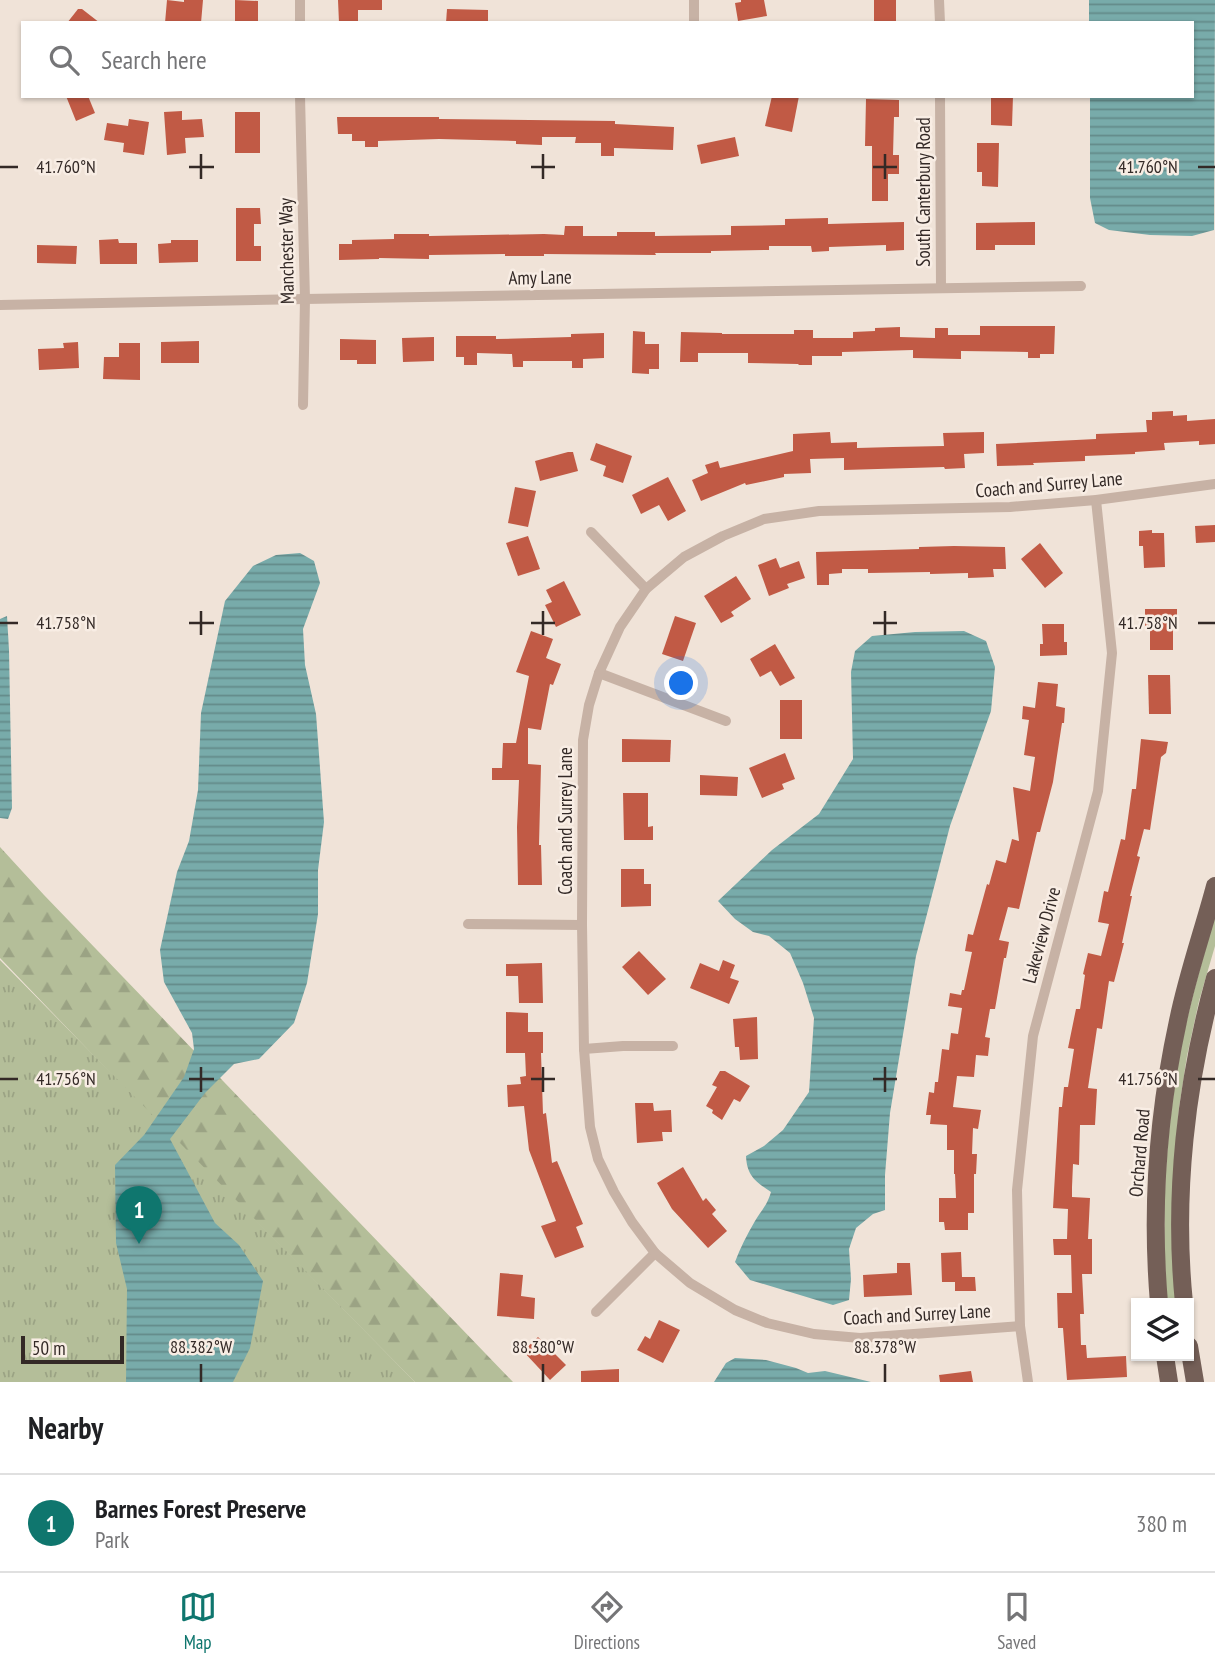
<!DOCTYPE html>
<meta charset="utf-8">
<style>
body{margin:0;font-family:"PT Sans Narrow",sans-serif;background:#f2f2f2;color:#202124}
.controls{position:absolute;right:21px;bottom:21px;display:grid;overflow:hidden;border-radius:0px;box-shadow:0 2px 5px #0004}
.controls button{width:63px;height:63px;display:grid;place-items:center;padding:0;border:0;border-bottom:2px solid #e0e0e0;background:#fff;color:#202124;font:35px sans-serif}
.scale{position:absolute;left:21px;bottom:18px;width:103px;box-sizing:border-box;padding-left:7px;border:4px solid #332926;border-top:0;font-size:19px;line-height:24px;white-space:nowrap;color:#332926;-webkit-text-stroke:5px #f8ede4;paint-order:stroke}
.you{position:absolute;left:682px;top:684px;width:24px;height:24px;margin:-18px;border:5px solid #fff;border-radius:50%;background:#1a73e8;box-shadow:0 0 0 10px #1a73e833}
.badge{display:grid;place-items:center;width:46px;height:46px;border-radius:50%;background:#0f766e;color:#fff;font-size:23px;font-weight:700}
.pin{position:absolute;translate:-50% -58px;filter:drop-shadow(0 2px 4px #0008)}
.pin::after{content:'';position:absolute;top:37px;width:24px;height:21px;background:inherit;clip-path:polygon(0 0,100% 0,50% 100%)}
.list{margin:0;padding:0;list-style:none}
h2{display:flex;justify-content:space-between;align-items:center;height:91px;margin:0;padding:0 28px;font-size:30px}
h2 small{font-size:23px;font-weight:400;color:#757577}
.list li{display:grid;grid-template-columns:46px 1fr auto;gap:21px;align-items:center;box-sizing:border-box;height:98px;padding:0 28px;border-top:2px solid #e0e0e0}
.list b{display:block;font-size:26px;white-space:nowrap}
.list p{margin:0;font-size:23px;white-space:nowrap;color:#757577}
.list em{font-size:23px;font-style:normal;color:#757577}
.icon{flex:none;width:38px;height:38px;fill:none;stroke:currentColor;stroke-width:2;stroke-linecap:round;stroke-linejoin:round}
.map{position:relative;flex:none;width:1215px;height:1382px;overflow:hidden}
.search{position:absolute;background:#fff;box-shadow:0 2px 5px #0004;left:21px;right:21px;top:21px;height:77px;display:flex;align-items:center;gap:18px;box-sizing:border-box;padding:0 24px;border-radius:0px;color:#757577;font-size:26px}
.sheet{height:189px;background:#fff}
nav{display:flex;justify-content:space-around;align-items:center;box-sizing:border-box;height:98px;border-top:2px solid #e0e0e0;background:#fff;font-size:19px;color:#757577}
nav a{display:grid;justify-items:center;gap:4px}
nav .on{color:#0f766e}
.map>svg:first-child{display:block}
</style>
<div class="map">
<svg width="1215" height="1382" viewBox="0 0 1215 1382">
<defs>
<pattern id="forest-firs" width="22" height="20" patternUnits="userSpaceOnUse" patternTransform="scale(1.75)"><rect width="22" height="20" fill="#b4be99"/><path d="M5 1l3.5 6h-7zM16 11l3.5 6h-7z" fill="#9ba384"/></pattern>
<pattern id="park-tufts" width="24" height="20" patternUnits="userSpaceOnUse" patternTransform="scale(1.75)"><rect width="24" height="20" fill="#b4be99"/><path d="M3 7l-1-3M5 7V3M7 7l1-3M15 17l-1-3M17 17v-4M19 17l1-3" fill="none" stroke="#9ba384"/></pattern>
<pattern id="water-rules" width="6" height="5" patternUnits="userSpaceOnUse" patternTransform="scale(1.75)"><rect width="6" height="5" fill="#78abaa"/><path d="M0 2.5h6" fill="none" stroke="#638b8a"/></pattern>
</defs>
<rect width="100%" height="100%" fill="#f0e3d8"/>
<!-- grass -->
<path fill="#b4be99" d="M1215 915V946L1199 1001 1187 1056 1179 1108 1174 1170 1176 1303H1167C1162 1228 1164 1152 1176 1078 1184 1022 1200 969 1215 915Z"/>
<!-- forest -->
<polygon fill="url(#forest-firs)" points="0,847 44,895 513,1382 415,1382 141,1105 0,958"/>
<!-- park -->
<polygon fill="url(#park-tufts)" points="0,960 415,1382 0,1382"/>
<!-- water -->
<g fill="url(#water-rules)">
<polygon points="1089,0 1215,0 1214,230 1192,236 1150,235 1109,230 1095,223 1090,198 1090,96 1192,96 1192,23 1089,23"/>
<polygon points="300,553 314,561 320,583 303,629 305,665 316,714 324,822 318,870 318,914 307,983 294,1023 259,1059 234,1064 205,1093 170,1139 215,1223 239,1245 263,1281 250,1348 233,1382 126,1382 127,1289 116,1243 115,1165 144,1135 184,1077 194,1049 192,1033 164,982 160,950 177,872 189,841 198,790 201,713 225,601 253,566 276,555"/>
<polygon points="7,616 9,650 12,808 8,819 0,818 0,619"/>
<path d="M964 631 986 641 995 667 991 711 950 826 916 956 890 1113 885 1175V1210L873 1214 856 1228 849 1249 851 1279 849 1300 833 1305 750 1280 735 1262C740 1248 747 1235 755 1221 762 1209 767 1206 771 1192 755 1181 747 1176 746 1156L764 1146 783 1130 809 1092 814 1018 803 983 790 953 769 936 753 932 735 919 718 901 772 850 819 814 853 759 851 672 855 651 872 636 915 632Z"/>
<polygon points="735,1358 766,1360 796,1368 808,1373 825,1371 871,1382 714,1382 726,1363"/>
</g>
<!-- building -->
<g fill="#c15a45">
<polygon points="167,0 184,2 184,0 203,0 201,23 165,23"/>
<polygon points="235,0 258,1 258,23 235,23"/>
<polygon points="338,0 382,0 382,10 358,10 358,23 339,23"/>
<polygon points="741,0 764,0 767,16 738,21 735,3 741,2"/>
<rect x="874" y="0" width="22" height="23"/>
<polygon points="78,9 82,9 100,23 67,23"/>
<polygon points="447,9 488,10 488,23 446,23"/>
<polygon points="66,96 88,96 95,113 76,121"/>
<polygon points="772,96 799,96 792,132 765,126"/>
<polygon points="991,96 1013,96 1012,126 991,125"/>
<polygon points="866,99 899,100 899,117 894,117 893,155 899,155 899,174 888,174 888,201 872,201 872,146 865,146"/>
<polygon points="182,111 182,120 202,119 204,137 185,138 186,153 167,155 164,112"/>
<rect x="235" y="112" width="25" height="41"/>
<polygon points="337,117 439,117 439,119 615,121 615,124 674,127 673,150 614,148 614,156 601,156 601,143 575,143 576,137 542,137 542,145 516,144 516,141 439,139 378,141 378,147 365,147 365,141 352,141 352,134 338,134"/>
<polygon points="129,119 149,122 144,155 123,152 124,143 104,140 107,123 128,126"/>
<polygon points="735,137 739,156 701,164 697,145"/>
<polygon points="977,143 999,143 998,187 982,186 982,172 977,172"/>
<polygon points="236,208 260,208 261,224 254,224 254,246 261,246 261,261 236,261"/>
<polygon points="828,218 828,224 904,222 904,250 886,251 886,245 829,247 829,251 812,252 811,246 769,246 769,250 711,251 711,253 655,253 656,255 544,254 544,256 505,256 505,254 429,255 429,259 379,258 379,259 339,260 339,244 352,244 352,240 394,239 394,234 429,234 429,236 544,234 564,235 565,226 583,226 583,236 617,236 617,232 655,232 655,236 731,235 731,226 785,225 785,219"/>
<polygon points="1035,222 1035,245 995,245 995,250 976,250 976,223"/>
<polygon points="118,239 119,243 137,243 137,264 100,264 99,240"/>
<polygon points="171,240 198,240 198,262 159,263 158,244 171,243"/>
<polygon points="37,245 77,246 76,264 37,263"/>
<polygon points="980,326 1055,326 1054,354 1040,354 1040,358 1028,358 1028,352 961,351 961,359 913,358 913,350 842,352 842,356 812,356 812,365 799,365 798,364 748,363 748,353 698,353 698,362 680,362 681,332 722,333 722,334 794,334 794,330 813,330 813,338 853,338 853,332 875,331 875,328 900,327 900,337 935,338 935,328 948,328 948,335 980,335"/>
<polygon points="633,331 645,332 645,344 659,344 659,369 649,369 649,374 632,373"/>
<polygon points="604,333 604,358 583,359 583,368 572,368 572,361 523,361 523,367 513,367 512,354 477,353 477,365 464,365 464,357 456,357 456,336 496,336 496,339 571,337 571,334"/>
<polygon points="434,337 434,361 403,362 402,338"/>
<polygon points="340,339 376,340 376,364 357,364 357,360 340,360"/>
<polygon points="199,341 199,363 161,363 161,342"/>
<polygon points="78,342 79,368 39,370 38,349 64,348 63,343"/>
<polygon points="119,343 140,343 140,380 103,379 104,357 119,357"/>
<polygon points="1173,411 1173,416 1187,415 1187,421 1215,419 1215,444 1199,445 1199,441 1164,443 1165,450 1135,452 1135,454 1085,456 1085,461 1033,463 1034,465 997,466 996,444 1096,439 1096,434 1147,432 1146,420 1152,420 1152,412"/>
<polygon points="830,432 831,443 857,442 857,448 893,447 944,446 943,433 984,432 984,453 964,454 965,468 945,469 944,467 844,470 844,458 810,459 811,473 784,474 784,477 746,485 745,483 701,501 692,480 708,473 705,465 718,461 720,468 793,451 793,434"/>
<polygon points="596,443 632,456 623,483 603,476 606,466 590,460"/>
<polygon points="568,452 573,452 578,471 540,481 535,461"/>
<polygon points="668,477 686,511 668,521 659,505 641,514 632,495"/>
<polygon points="515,487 536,491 528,527 508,523"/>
<polygon points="1215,525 1215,542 1196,543 1195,526"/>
<polygon points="1152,530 1152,533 1164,533 1165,567 1144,568 1143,546 1139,546 1139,531"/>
<polygon points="528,536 540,569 518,576 506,543"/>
<polygon points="1040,543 1063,573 1045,588 1021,559"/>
<polygon points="954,546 1005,547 1006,569 993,569 994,577 968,578 968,573 930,574 930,572 868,573 868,569 842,569 842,573 829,574 829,585 817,585 816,552 919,549 919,547"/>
<polygon points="776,558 780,568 799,561 805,578 787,584 789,588 769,596 758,565"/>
<polygon points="736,576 751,599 731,612 734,616 721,623 704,596"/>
<polygon points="564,581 581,615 556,627 545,605 552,602 546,590"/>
<polygon points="1145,609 1177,609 1177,625 1173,625 1173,650 1150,650 1150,626 1145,626"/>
<polygon points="675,616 696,623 683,661 662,654"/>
<polygon points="1042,624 1064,624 1064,642 1067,642 1067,655 1040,656 1040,644 1043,644"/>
<polygon points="531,631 553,639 546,658 561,664 553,685 550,684 541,730 528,728 528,764 541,765 539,845 541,845 542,885 518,885 517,827 519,780 492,780 492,768 502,768 503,743 516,743 529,676 516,672"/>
<polygon points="775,644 795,678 780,686 771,671 760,677 750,659"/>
<polygon points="1148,675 1170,675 1171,714 1149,714"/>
<polygon points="1038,682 1058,684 1056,706 1065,708 1064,723 1062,723 1053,782 1040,832 1037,832 1019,909 1008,907 999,940 1009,942 1006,958 1004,958 995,1009 990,1009 985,1037 990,1038 988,1056 976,1055 974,1077 957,1076 953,1107 981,1110 978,1129 973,1128 972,1154 977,1154 976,1174 974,1174 974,1213 968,1213 968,1230 945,1230 944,1222 939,1222 939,1198 956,1198 955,1174 954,1174 954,1150 947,1150 947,1125 930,1124 931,1115 926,1115 929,1092 934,1093 935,1082 938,1082 942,1049 949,1050 951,1033 958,1034 962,1008 948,1006 950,993 961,995 962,990 964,990 972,952 965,951 968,934 973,935 987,884 989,885 996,860 1006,863 1012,839 1019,841 1013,787 1030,791 1035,757 1024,755 1029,720 1022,719 1023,706 1035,708"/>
<rect x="780" y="700" width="22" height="39"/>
<polygon points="622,739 671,740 670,762 622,762"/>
<polygon points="1141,739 1168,742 1166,753 1161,757 1150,830 1144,829 1137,856 1140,857 1130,896 1132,896 1122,943 1124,943 1114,982 1109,981 1102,1029 1097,1028 1088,1088 1097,1089 1095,1125 1080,1125 1079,1165 1073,1164 1072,1187 1072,1197 1090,1198 1088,1239 1092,1239 1092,1274 1082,1274 1084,1314 1080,1314 1081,1345 1086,1345 1087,1358 1126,1356 1127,1377 1067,1380 1063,1328 1058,1328 1057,1293 1072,1293 1071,1255 1054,1255 1053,1239 1067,1239 1068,1209 1053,1208 1059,1107 1062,1107 1064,1087 1068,1087 1074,1049 1068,1048 1076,1009 1080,1009 1085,975 1083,974 1088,953 1101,956 1109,924 1098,922 1104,891 1108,892 1121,839 1125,840 1132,789 1136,789"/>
<polygon points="785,753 795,779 782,784 784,789 762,798 749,768"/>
<polygon points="700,775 738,777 737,796 700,795"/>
<polygon points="623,793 648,793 648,827 653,826 653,840 624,840"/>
<polygon points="621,869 644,869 644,884 651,884 651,906 621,907"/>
<polygon points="639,951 666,979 648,995 622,967"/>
<polygon points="723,960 735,965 730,978 739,981 729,1004 690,988 700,963 719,971"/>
<polygon points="542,963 543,1003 519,1003 518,976 506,976 506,964"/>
<polygon points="506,1012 528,1013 528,1032 543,1032 543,1053 541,1053 543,1114 546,1113 552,1163 557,1161 583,1224 576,1227 584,1247 555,1258 541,1226 556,1221 529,1150 524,1106 508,1107 507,1085 521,1084 520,1077 526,1076 525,1053 506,1053"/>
<polygon points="757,1017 758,1059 740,1060 739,1047 735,1047 733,1019"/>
<polygon points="720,1071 725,1071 750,1086 740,1102 734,1099 722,1120 712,1113 713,1110 706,1106 717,1087 712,1085"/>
<polygon points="635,1103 653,1103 654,1111 671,1110 672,1132 662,1132 663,1141 637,1143"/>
<polygon points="683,1167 703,1201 706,1198 716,1210 712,1214 727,1231 708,1248 672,1209 657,1183"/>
<polygon points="961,1252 962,1277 975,1277 976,1291 955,1291 955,1282 942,1282 941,1253"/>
<polygon points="897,1263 910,1263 912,1295 864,1297 863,1275 897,1273"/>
<polygon points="500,1273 523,1275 521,1296 535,1298 534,1319 497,1316"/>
<polygon points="659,1320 680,1330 663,1363 637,1350 645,1336 650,1339"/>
<polygon points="538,1337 566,1365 550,1380 523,1351"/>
<polygon points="619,1369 619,1382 581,1382 581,1371"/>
<polygon points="971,1371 973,1382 940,1382 939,1375"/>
</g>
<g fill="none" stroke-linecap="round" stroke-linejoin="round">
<!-- street -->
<g stroke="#c7b2a5" stroke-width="10">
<polyline points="300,0 300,23"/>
<polyline points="694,0 694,23"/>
<polyline points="939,0 940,23"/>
<polyline points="300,96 305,299 303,405"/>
<polyline points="940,96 941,288"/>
<polyline points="0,305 305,299 1081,286"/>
<polyline points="591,532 646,589"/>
<polyline points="599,673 726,721"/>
<polyline points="468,924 582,925"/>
<polyline points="584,1049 623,1046 673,1046"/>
<polyline points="596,1312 655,1253"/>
<polyline points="1020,1326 860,1338 814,1334 767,1323 735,1310 690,1283 655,1253 632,1222 614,1192 598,1159 590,1127 584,1049 582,925 583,740 589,705 599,673 620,627 646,589 684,557 723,536 764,519 819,511 1010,507 1096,500 1215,484"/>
<polyline points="1028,1382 1020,1326 1017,1190 1033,1036 1098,791 1112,653 1096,500"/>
</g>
<!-- primary -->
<g stroke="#745f57" stroke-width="18">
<path d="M1159 1303C1151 1209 1158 1113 1178 1021 1187 976 1203 931 1215 886"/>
<path d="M1184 1303C1173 1195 1186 1082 1215 978"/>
<polyline points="1189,1346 1195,1382"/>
<polyline points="1165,1356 1169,1382"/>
</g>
</g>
<!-- ticks -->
<path fill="none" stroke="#332926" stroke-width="2.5" d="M201 154V179M543 154V179M885 154V179M0 167H18M189 167H214M531 167H555M873 167H897M1198 167H1215M201 611V635M543 611V635M885 611V635M0 623H18M189 623H214M531 623H555M873 623H897M1198 623H1215M201 1067V1092M543 1067V1092M885 1067V1092M0 1079H18M189 1079H214M531 1079H555M873 1079H897M1198 1079H1215M201 1364V1382M543 1364V1382M885 1364V1382"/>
<g text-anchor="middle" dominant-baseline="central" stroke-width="5" stroke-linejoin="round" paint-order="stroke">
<!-- street labels -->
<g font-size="19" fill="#332926" stroke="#f8ede4">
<text transform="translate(923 192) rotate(-90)">South Canterbury Road</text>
<text transform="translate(286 251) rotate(-91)">Manchester Way</text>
<text transform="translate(540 277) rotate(-1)">Amy Lane</text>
<text transform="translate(1049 484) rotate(-5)">Coach and Surrey Lane</text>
<text transform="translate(565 821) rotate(-90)">Coach and Surrey Lane</text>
<text transform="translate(1041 935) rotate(-75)">Lakeview Drive</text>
<text transform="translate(1139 1153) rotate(-85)">Orchard Road</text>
<text transform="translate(917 1314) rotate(-3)">Coach and Surrey Lane</text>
</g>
</g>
<g font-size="18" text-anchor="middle" fill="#332926" stroke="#f8ede4" stroke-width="5" stroke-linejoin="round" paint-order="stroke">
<text x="66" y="173">41.760°N</text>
<text x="1148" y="173">41.760°N</text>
<text x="66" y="629">41.758°N</text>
<text x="1148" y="629">41.758°N</text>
<text x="66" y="1085">41.756°N</text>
<text x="1148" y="1085">41.756°N</text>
<text x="201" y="1353">88.382°W</text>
<text x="543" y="1353">88.380°W</text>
<text x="885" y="1353">88.378°W</text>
</g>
</svg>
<div class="controls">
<button><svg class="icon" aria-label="layers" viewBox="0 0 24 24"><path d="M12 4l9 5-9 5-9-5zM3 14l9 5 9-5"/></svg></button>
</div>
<div class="scale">50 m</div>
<div class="you"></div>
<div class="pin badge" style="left:139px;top:1244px">1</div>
<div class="search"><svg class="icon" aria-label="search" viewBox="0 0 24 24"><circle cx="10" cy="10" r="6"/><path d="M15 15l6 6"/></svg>Search here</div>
</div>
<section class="sheet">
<h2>Nearby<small></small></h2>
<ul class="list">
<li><span class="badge">1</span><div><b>Barnes Forest Preserve</b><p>Park</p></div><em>380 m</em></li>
</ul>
</section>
<nav>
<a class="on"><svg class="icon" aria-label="map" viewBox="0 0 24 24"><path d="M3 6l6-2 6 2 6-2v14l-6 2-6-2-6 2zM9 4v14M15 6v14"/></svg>Map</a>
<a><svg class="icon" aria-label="directions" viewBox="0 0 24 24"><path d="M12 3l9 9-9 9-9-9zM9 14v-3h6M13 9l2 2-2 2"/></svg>Directions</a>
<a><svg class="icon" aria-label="saved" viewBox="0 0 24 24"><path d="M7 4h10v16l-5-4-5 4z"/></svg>Saved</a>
</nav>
